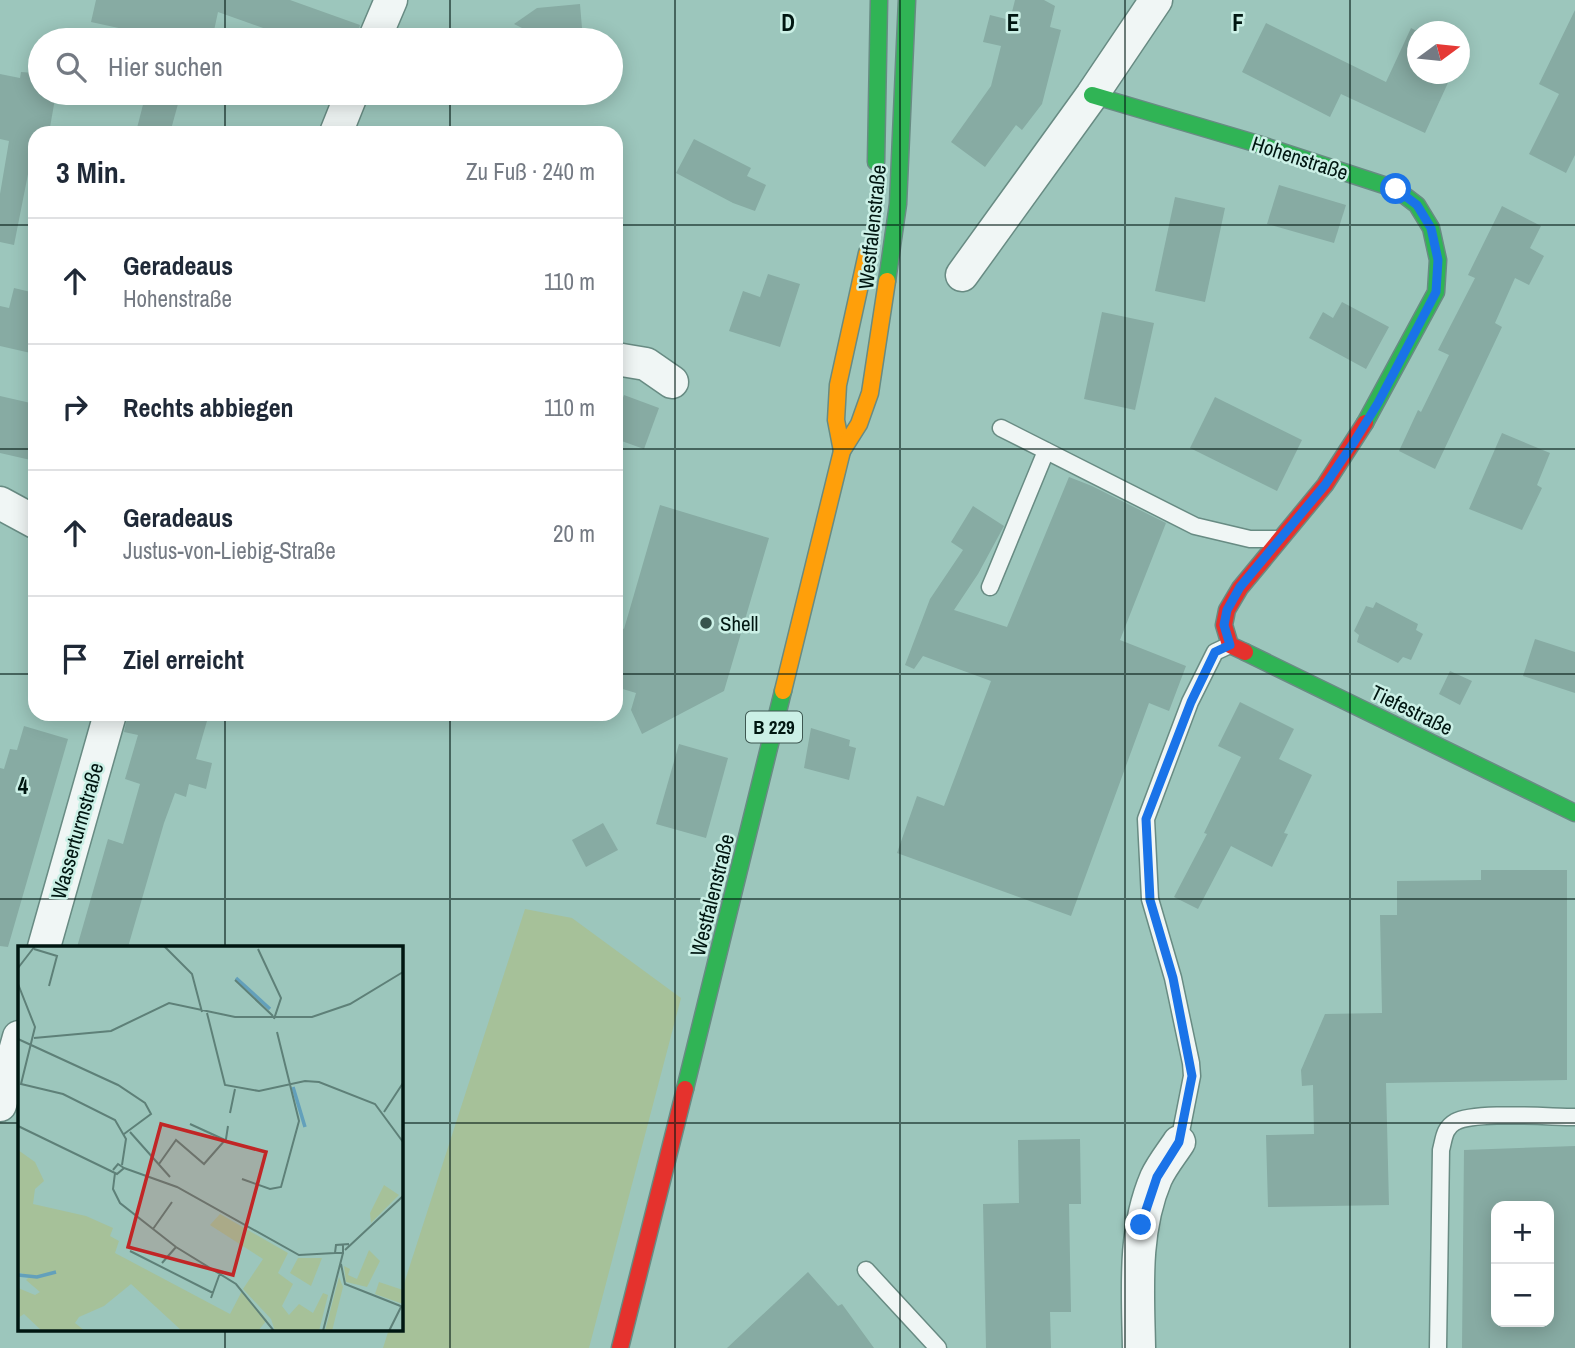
<!DOCTYPE html>
<html lang="de">
<meta charset="utf-8">
<style>
body{margin:0;font-family:"Archivo Narrow",sans-serif;background:#f2f2f3;color:#1f2937}
.controls{position:absolute;right:21px;bottom:21px;display:grid;overflow:hidden;border-radius:14px;box-shadow:0 4px 18px #0003}
.controls button{width:63px;height:63px;display:grid;place-items:center;padding:0;border:0;border-bottom:2px solid #e0e1e3;background:#fff;color:#1f2937;font:35px sans-serif}
.compass{position:absolute;left:1407px;top:21px;width:63px;height:63px;border-radius:50%;background:#fff;box-shadow:0 4px 18px #0003;rotate:75deg}
.stop{position:absolute;width:21px;height:21px;margin:-16px;border:5px solid #1a73e8;border-radius:50%;background:#fff}
.stop.end{background:#1a73e8;border-color:#fff;box-shadow:0 2px 7px #0008}
.list{margin:0;padding:0;list-style:none}
h2{display:flex;justify-content:space-between;align-items:center;height:91px;margin:0;padding:0 28px;font-size:30px}
h2 small{font-size:23px;font-weight:400;color:#747a83}
.list li{display:grid;grid-template-columns:46px 1fr auto;gap:21px;align-items:center;box-sizing:border-box;height:126px;padding:0 28px;border-top:2px solid #e0e1e3}
.list b{display:block;font-size:26px;white-space:nowrap}
.list p{margin:0;font-size:23px;white-space:nowrap;color:#747a83}
.list em{font-size:23px;font-style:normal;color:#747a83}
.icon{flex:none;width:38px;height:38px;fill:none;stroke:currentColor;stroke-width:2;stroke-linecap:round;stroke-linejoin:round}
.map{position:relative;flex:none;width:1575px;height:1348px;overflow:hidden}
.search{position:absolute;background:#fff;box-shadow:0 4px 18px #0003;left:28px;top:28px;width:595px;height:77px;display:flex;align-items:center;gap:18px;box-sizing:border-box;padding:0 24px;border-radius:38px;color:#747a83;font-size:26px}
.panel{position:absolute;background:#fff;box-shadow:0 4px 18px #0003;left:28px;top:126px;width:595px;height:595px;border-radius:21px}
.map>svg:first-child{display:block}
</style>
<div class="map">
<svg width="1575" height="1348" viewBox="0 0 1575 1348">
<rect width="100%" height="100%" fill="#9cc6bc"/>
<!-- green -->
<polygon fill="#a6c199" points="525,909 572,918 681,998 589,1348 383,1348 389,1329 401,1329 401,1293"/>
<!-- building -->
<g fill="#87aba3" fill-rule="evenodd">
<polygon points="96,0 290,0 360,25 356,40 297,40 218,12 212,40 174,40 91,22"/>
<polygon points="1015,0 1044,0 1055,6 1050,27 1061,30 1042,104 1022,130 1016,125 985,167 951,142 991,86 1001,46 983,42 990,15 1010,20"/>
<polygon points="580,4 583,40 527,40 526,30 514,24 537,8"/>
<polygon points="1575,10 1575,155 1566,173 1529,154 1559,94 1539,84"/>
<polygon points="1266,23 1386,82 1411,28 1419,32 1418,74 1452,74 1425,133 1341,94 1330,117 1242,72"/>
<polygon points="21,72 35,73 35,81 40,82 40,93 56,93 49,133 35,133 35,170 29,169 14,245 0,242 0,194 9,141 0,139 0,74 20,78"/>
<polygon points="146,93 181,93 170,133 156,133 137,128"/>
<polygon points="694,139 751,168 747,176 766,185 755,211 733,203 676,173"/>
<polygon points="1279,185 1346,205 1334,243 1267,224"/>
<polygon points="1175,197 1225,208 1205,302 1155,291"/>
<polygon points="1502,206 1541,226 1530,248 1544,256 1529,285 1515,278 1495,323 1502,327 1435,469 1399,451 1418,410 1421,412 1449,355 1438,350 1475,278 1468,275"/>
<polygon points="768,274 800,284 780,347 729,331 743,291 760,297"/>
<polygon points="14,288 35,293 35,354 0,346 0,306 9,308"/>
<polygon points="1342,302 1389,327 1366,369 1309,338 1323,312 1333,318"/>
<polygon points="1102,312 1154,323 1135,410 1084,399"/>
<polygon points="624,395 659,408 644,449 616,439 616,417"/>
<polygon points="0,396 35,404 35,461 0,453"/>
<polygon points="1215,397 1302,440 1277,491 1190,448"/>
<polygon points="1502,433 1550,453 1537,485 1542,488 1522,530 1469,509"/>
<polygon points="1069,477 1092,486 1166,523 1120,640 1186,666 1169,711 1149,703 1071,916 897,853 917,796 944,806 991,681 923,656 914,669 905,665 930,599 963,550 951,542 973,506 1004,526 978,574 954,610 1007,627"/>
<polygon points="660,505 769,538 724,691 642,734 631,710 636,693 616,687 616,649 622,628 624,629"/>
<polygon points="1376,602 1418,624 1416,630 1423,634 1411,660 1403,657 1398,663 1357,642 1359,635 1354,631 1366,606 1373,608"/>
<polygon points="1535,639 1575,652 1575,693 1523,676"/>
<polygon points="1450,671 1472,681 1460,705 1439,694"/>
<polygon points="1240,702 1294,729 1279,759 1312,775 1284,833 1288,834 1272,867 1231,846 1198,909 1174,897 1207,834 1204,833 1241,757 1218,746"/>
<polygon points="128,714 209,714 196,759 212,763 206,789 189,784 186,797 175,793 164,823 128,947 77,947 108,839 123,844 140,784 125,779 138,735 124,732"/>
<polygon points="24,726 68,739 8,947 0,946 0,768 4,769 10,749 17,750"/>
<polygon points="811,728 850,740 849,746 856,748 849,780 804,768"/>
<polygon points="679,744 728,758 706,838 656,824"/>
<polygon points="603,823 618,850 586,867 572,840"/>
<polygon points="1481,870 1567,870 1567,1080 1386,1083 1389,1205 1268,1207 1266,1135 1314,1134 1313,1085 1302,1086 1301,1070 1325,1014 1382,1013 1380,915 1397,915 1397,881 1481,880"/>
<polygon points="1080,1139 1081,1204 1069,1204 1071,1312 1050,1312 1051,1348 986,1348 983,1204 1019,1203 1018,1140"/>
<path d="M1575 1146V1348H1462L1464 1150ZM1496 1206H1549V1322H1496Z"/>
<polygon points="808,1272 838,1306 842,1304 874,1348 727,1348"/>
</g>
<g fill="none" stroke-linecap="round" stroke-linejoin="round">
<!-- lane casing -->
<g stroke="#688b83" stroke-width="19">
<g id="lane">
<polyline points="1001,428 1195,526 1250,539 1277,539"/>
<polyline points="990,587 1046,451"/>
<polyline points="1179,1142 1192,1076 1191,1063 1173,978 1150,899 1146,819 1190,702 1215,652 1230,645"/>
<polyline points="866,1270 938,1348"/>
<path d="M1438 1348 1441 1150C1444 1139 1444 1128 1455 1122 1474 1111 1550 1117 1575 1117"/>
</g>
</g>
<!-- street casing -->
<g stroke="#688b83" stroke-width="35">
<g id="street">
<polyline points="374,40 391,0"/>
<polyline points="336,133 352,93"/>
<polyline points="962,275 1092,95 1156,0"/>
<polyline points="616,359 646,364 672,382"/>
<polyline points="0,503 35,522"/>
<polyline points="44,947 110,714"/>
<polyline points="0,1105 19,1037"/>
<path d="M1139 1348C1138 1291 1133 1232 1156 1178 1162 1165 1172 1153 1179 1142"/>
</g>
</g>
<!-- fast casing -->
<g stroke="#688b83" stroke-width="19">
<g id="fast">
<polyline points="1092,95 1258,144 1396,189 1417,205 1431,228 1438,260 1436,292 1365,423"/>
<polyline points="876,162 879,0"/>
<polyline points="887,281 898,204 907,0"/>
<polyline points="1245,652 1575,813"/>
<polyline points="685,1089 783,691"/>
</g>
</g>
<!-- slow casing -->
<g stroke="#688b83" stroke-width="19">
<g id="slow">
<polyline points="842,451 836,420 838,385 867,253"/>
<polyline points="783,691 842,451 859,424 870,393 887,281"/>
</g>
</g>
<!-- jam casing -->
<g stroke="#688b83" stroke-width="19">
<g id="jam">
<polyline points="1245,652 1230,645 1224,625 1227,610 1240,588 1325,485 1365,423"/>
<polyline points="620,1348 685,1089"/>
</g>
</g>
<!-- lane -->
<use href="#lane" stroke="#f0f6f5" stroke-width="16"/>
<!-- street -->
<use href="#street" stroke="#f0f6f5" stroke-width="32"/>
<!-- fast -->
<use href="#fast" stroke="#30b455" stroke-width="16"/>
<!-- slow -->
<use href="#slow" stroke="#ff9f0a" stroke-width="16"/>
<!-- jam -->
<use href="#jam" stroke="#e5322d" stroke-width="16"/>
</g>
<g fill="none" stroke-linecap="round" stroke-linejoin="round">
<!-- route -->
<polyline stroke="#1a73e8" stroke-width="9" points="1141,1225 1157,1177 1179,1142 1192,1076 1173,978 1150,900 1146,819 1191,702 1215,652 1230,645 1224,625 1227,610 1240,587 1325,485 1354,442 1378,403 1436,292 1438,260 1431,228 1417,205 1396,189"/>
</g>
<!-- grid -->
<path fill="none" stroke="#001611" stroke-width="2" stroke-opacity="0.55" d="M225 0V40M450 0V40M675 0V1348M900 0V1348M1125 0V1348M1350 0V1348M225 93V133M450 93V133M0 225H35M616 225H1575M0 449H35M616 449H1575M0 674H35M616 674H1575M225 714V947M450 714V1348M0 899H1575M0 1123H19M401 1123H1575M225 1329V1348"/>
<!-- markers -->
<circle fill="#37544d" stroke="#cbf0e6" stroke-width="2.5" cx="706" cy="623" r="7"/>
<g text-anchor="middle" dominant-baseline="central" stroke-width="5" stroke-linejoin="round" paint-order="stroke">
<!-- shield labels -->
<rect fill="#cbf0e6" stroke="#3d5751" stroke-width="2" x="746" y="711.5" width="56" height="31" rx="5"/>
<g font-size="19" font-weight="bold" fill="#001611">
<text x="774" y="727">B 229</text>
</g>
<!-- street labels -->
<g font-size="21" fill="#001611" stroke="#cbf0e6">
<text transform="translate(1300 158) rotate(18)">Hohenstraße</text>
<text transform="translate(872 227) rotate(-84)">Westfalenstraße</text>
<text transform="translate(1412 710) rotate(26)">Tiefestraße</text>
<text transform="translate(77 831) rotate(-74)">Wasserturmstraße</text>
<text transform="translate(712 895) rotate(-76)">Westfalenstraße</text>
</g>
<!-- poi labels -->
<g font-size="21" fill="#001611" stroke="#cbf0e6" text-anchor="start">
<text x="720" y="623">Shell</text>
</g>
</g>
<!-- overview -->
<g transform="translate(18 946)">
<rect width="385" height="385" fill="#9cc6bc"/>
<path d="M0 204 17 216 26 235 17 243 15 258 68 270 95 282 92 290 101 295 97 307 212 368 224 345 249 374 240 385H164L113 338 86 360 61 371 57 377 67 385H24L6 368 0 372V342L17 349 22 346 8 334 12 330 0 326ZM366 239 381 249 353 277 352 267ZM202 268 270 307 260 327 275 338 264 360 271 369 281 358 295 367 305 347 310 349 301 385H257L253 373 225 343 245 313 192 279ZM351 304 362 315 349 341 328 336 326 320 332 323 330 329 339 333ZM280 312H304L293 340 272 327ZM321 331 325 341 314 385H307ZM361 336 385 344V358L357 348Z" fill="#a6c199"/>
<path fill="none" stroke="#63a0bb" stroke-width="3.5" d="M218 32 252 63M275 141 287 181M0 329 19 331 38 326"/>
<path fill="none" stroke="#5e8078" stroke-width="2" d="M146 0 174 28 184 66M16 3 39 10 31 40M240 3 263 52 256 73M0 22 17 0M217 34 255 70M0 38 17 81 3 138 45 148 97 174 108 193 104 219M189 67 207 139 241 145 287 135 301 136 357 158 385 196M16 92 93 85 151 57 217 71H294L332 58 385 26M0 93 100 139 127 157 133 168 106 188M366 166 385 137M212 167 217 143M172 178 207 194M0 180 99 228 106 222 100 218 95 224M112 186 152 231M141 218 158 194 186 218 208 193 210 180M106 222 159 241 281 309 317 307M97 227 95 243 102 257 158 301 218 338 256 385M224 233 252 243 263 241 281 175 259 86M135 283 154 256M325 299V307H317L318 299 331 298M327 304 385 250M112 305 195 347M144 317 158 301M323 318 327 338 385 361M193 352 202 327M305 385 325 307M371 385 383 361"/>
<path fill="#c12626" fill-opacity="0.15" stroke="#c12626" stroke-width="3.5" d="M143 178 248 206 215 329 110 301Z"/>
<rect width="385" height="385" fill="none" stroke="#001611" stroke-width="3.5"/>
</g>
<g font-size="23" text-anchor="middle" font-weight="bold" fill="#001611" stroke="#cbf0e6" stroke-width="5" stroke-linejoin="round" paint-order="stroke">
<text x="788" y="31">D</text>
<text x="1013" y="31">E</text>
<text x="1238" y="31">F</text>
<text x="23" y="794">4</text>
</g>
</svg>
<div class="controls">
<button>+</button>
<button>−</button>
</div>
<svg class="compass" viewBox="-18 -18 36 36"><path d="M0-13l5 13h-10z" fill="#e53935"/><path d="M0 13l5-13h-10z" fill="#747a83"/></svg>
<div class="stop" style="left:1396px;top:189px"></div>
<div class="stop end" style="left:1141px;top:1225px"></div>
<div class="search"><svg class="icon" aria-label="search" viewBox="0 0 24 24"><circle cx="10" cy="10" r="6"/><path d="M15 15l6 6"/></svg>Hier suchen</div>
<section class="panel">
<h2>3 Min.<small>Zu Fuß · 240 m</small></h2>
<ul class="list">
<li><svg class="icon" aria-label="ahead" viewBox="0 0 24 24"><path d="M12 20V5M6 11l6-6 6 6"/></svg><div><b>Geradeaus</b><p>Hohenstraße</p></div><em>110 m</em></li>
<li><svg class="icon" aria-label="right" viewBox="0 0 24 24"><path d="M7 20v-9h11M14 6l5 5-5 5"/></svg><div><b>Rechts abbiegen</b></div><em>110 m</em></li>
<li><svg class="icon" aria-label="ahead" viewBox="0 0 24 24"><path d="M12 20V5M6 11l6-6 6 6"/></svg><div><b>Geradeaus</b><p>Justus-von-Liebig-Straße</p></div><em>20 m</em></li>
<li><svg class="icon" aria-label="arrive" viewBox="0 0 24 24"><path d="M6 21V4h12l-3 4 3 4H6"/></svg><div><b>Ziel erreicht</b></div></li>
</ul>
</section>
</div>
